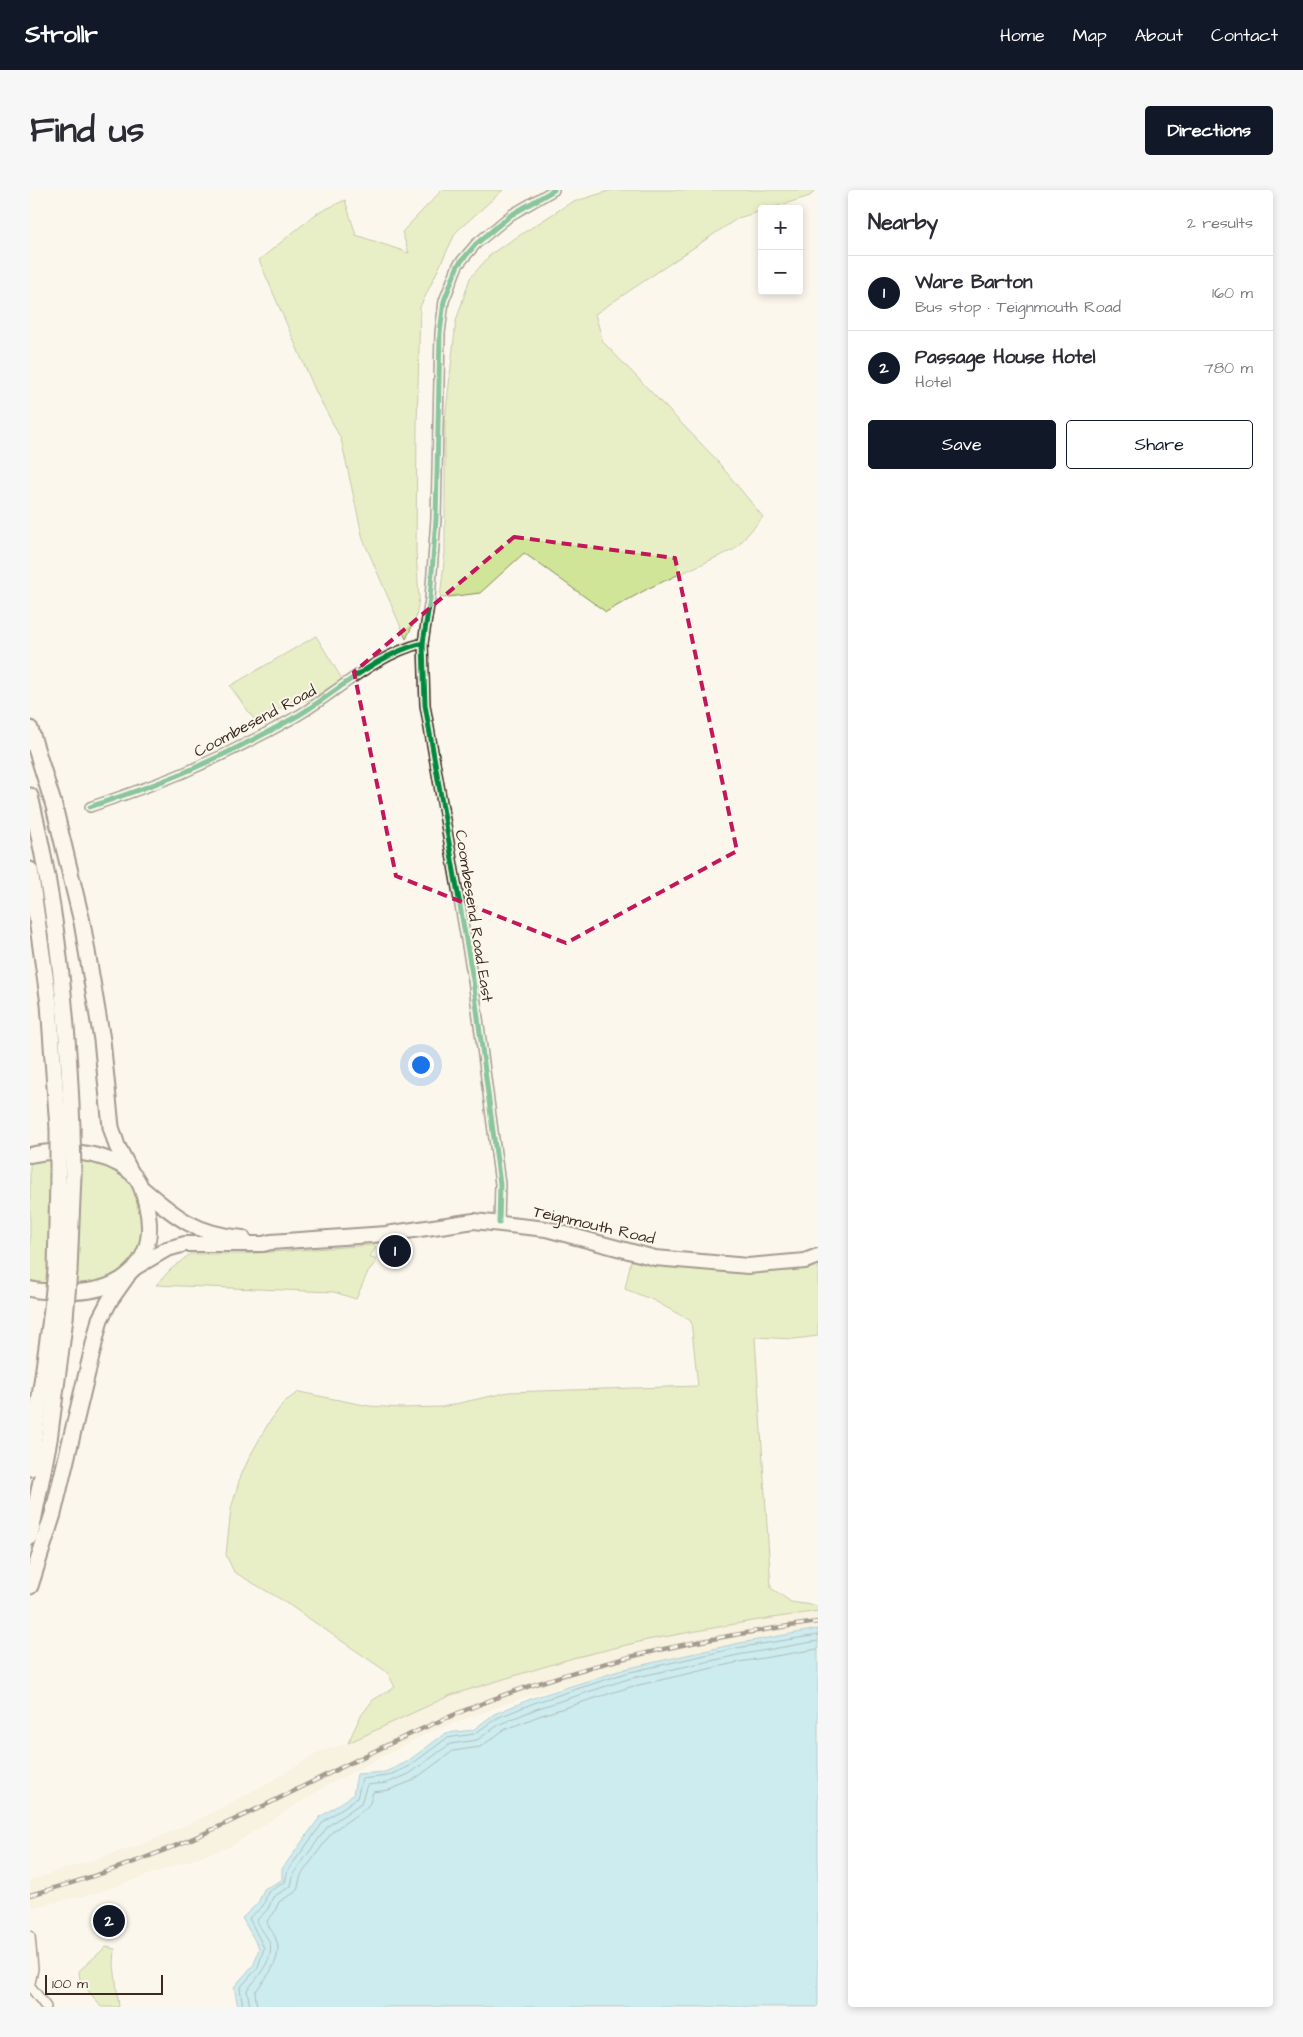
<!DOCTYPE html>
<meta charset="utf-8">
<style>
body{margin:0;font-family:"Architects Daughter",sans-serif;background:#f7f7f7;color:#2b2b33}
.controls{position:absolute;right:15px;top:15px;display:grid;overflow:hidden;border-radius:5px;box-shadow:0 2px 8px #0003}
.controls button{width:45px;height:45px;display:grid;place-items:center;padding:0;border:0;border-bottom:1px solid #e1e1e2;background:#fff;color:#2b2b33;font:25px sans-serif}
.scale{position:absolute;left:15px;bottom:12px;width:118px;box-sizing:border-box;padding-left:5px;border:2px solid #3b2a1e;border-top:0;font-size:14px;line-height:18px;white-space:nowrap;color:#3b2a1e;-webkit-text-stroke:4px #fbf7ec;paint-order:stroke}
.you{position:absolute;left:390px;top:874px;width:18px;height:18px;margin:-12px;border:4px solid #fff;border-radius:50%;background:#1a73e8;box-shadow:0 0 0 8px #1a73e833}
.badge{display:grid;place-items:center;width:32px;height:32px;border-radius:50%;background:#111827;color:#fff;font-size:16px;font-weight:700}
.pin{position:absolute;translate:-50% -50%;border:2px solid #fff;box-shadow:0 1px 5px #0006}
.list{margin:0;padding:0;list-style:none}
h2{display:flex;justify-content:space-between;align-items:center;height:65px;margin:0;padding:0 20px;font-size:21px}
h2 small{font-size:16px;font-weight:400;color:#7c7c81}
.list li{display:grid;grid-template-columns:32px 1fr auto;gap:15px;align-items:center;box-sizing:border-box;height:75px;padding:0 20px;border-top:1px solid #e1e1e2}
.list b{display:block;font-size:19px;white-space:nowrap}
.list p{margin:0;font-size:16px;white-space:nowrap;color:#7c7c81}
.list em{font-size:16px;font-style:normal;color:#7c7c81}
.actions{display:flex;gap:10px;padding:15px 20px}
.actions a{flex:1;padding:11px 0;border:1px solid #111827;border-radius:5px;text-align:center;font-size:18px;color:#111827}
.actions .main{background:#111827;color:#fff}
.map{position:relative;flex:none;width:788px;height:1817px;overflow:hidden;border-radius:5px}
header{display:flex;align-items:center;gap:30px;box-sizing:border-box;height:70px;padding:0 25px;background:#111827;color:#fff}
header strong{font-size:24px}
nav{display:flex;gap:28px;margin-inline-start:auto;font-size:18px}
.intro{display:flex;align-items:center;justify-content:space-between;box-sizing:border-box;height:120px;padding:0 30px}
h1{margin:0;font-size:35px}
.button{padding:12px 22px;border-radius:5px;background:#111827;color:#fff;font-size:18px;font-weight:700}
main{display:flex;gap:30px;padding:0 30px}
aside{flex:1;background:#fff;border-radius:5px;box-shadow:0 2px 8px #0003}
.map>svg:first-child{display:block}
</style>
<header>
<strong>Strollr</strong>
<nav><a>Home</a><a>Map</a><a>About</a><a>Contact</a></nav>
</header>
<div class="intro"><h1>Find us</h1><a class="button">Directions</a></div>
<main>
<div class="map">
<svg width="788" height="1817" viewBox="0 0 788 1817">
<rect width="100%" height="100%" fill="#fbf7ec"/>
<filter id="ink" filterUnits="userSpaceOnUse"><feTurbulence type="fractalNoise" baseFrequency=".02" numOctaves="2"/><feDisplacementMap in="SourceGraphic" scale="10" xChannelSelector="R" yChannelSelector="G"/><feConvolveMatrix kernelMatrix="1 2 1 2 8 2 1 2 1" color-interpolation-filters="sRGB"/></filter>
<g filter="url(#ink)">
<!-- built -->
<polygon fill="#f4ead3" points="788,1421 788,1439 705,1454 595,1479 492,1508 398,1543 296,1596 199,1657 66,1703 0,1718 0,1690 115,1653 172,1628 243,1590 289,1562 318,1553 421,1505 543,1468 617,1450 716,1432"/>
<!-- green -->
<g fill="#d1e599" stroke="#86885c">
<polygon points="412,0 473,0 426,42 390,117 387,234 386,361 389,408 386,428 376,449 333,349 311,249 286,202 229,70 286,24 315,10 326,45 379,63 372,42"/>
<polygon points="582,0 785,0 780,6 738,19 732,19 732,21 708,28 565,124 573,152 683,266 733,327 705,359 619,398 576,422 494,363 450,403 410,408 415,363 415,231 426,131 440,88 462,63 540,13"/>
<polygon points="286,446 312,489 278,511 265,510 226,532 200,496"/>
<path d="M50 968C59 971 71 972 80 975 118 992 123 1048 98 1077 94 1083 72 1094 65 1096 56 1099 12 1095 0 1094V971L7 969Z"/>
<polygon points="343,1055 346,1058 339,1067 347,1070 337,1084 326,1109 304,1102 126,1095 140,1080 160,1064 212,1064"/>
<polygon points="602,1066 742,1081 788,1075 788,1146 764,1149 725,1147 741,1398 761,1412 788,1416 788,1421 716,1432 617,1450 543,1468 421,1505 318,1553 330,1527 343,1510 365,1497 357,1482 252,1410 204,1382 196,1365 201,1319 210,1288 220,1266 238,1234 254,1212 269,1202 339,1216 371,1218 412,1217 479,1202 668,1196 661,1131 623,1110 595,1099"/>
<polygon points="76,1757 85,1759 84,1775 89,1817 71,1817 50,1790 49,1781"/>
</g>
<!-- water -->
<polygon fill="#92ddf3" stroke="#6f959e" points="788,1439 788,1817 208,1817 204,1797 224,1774 229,1758 212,1728 228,1713 234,1699 252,1690 252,1679 290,1627 323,1605 327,1584 355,1582 375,1573 416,1543 443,1540 464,1524 503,1508 595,1479 705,1454"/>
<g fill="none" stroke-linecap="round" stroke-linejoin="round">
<!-- shore -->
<g stroke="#5e7273" stroke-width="1">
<polyline points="213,1817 210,1798 228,1777 234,1758 219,1728 233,1716 238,1702 255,1692 258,1680 294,1631 327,1608 332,1589 357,1586 378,1577 417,1548 444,1544 467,1528 504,1513 596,1483 706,1458 788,1445"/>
<path d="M220 1817 217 1800C226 1789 244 1770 240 1754 237 1745 229 1738 227 1730L238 1719 243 1707 261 1696 264 1683 298 1636 331 1613 337 1595 357 1593 379 1584 420 1554 447 1550 470 1534 506 1519 598 1489 708 1465 788 1451"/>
<path d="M227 1817 225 1802C235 1789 252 1771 247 1752 245 1744 238 1738 237 1731L244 1723 249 1712 267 1701 271 1685 303 1641 335 1619 340 1613 343 1602 359 1600 382 1591 423 1561 450 1557 474 1540 509 1526 600 1497 709 1472 788 1459"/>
</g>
<!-- minor casing -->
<g stroke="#3b2a1e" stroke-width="12">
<g id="minor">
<path d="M60 617C91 606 122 596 153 583 192 566 232 546 269 525 310 500 345 465 393 453"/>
<polyline points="469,1033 470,994 443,790 395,515 393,453 400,409 406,329 410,143 414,111 428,75 446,54 481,25 524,0"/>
<polyline points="0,1746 3,1779 0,1793"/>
<polyline points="0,1796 16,1817"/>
</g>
</g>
<!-- primary casing -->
<g stroke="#3b2a1e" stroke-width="18">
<g id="primary">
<path d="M0 965C31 958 73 961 99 981 110 989 113 1002 116 1014 130 1071 93 1103 38 1102 25 1102 12 1102 0 1099"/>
<path d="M113 999C146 1027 167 1045 213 1048"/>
<polyline points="106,1077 137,1059 155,1054 233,1054 241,1052 356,1044 444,1031 516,1039 625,1068 718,1076 775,1071 788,1066"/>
</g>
</g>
<!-- trunk casing -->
<g stroke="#3b2a1e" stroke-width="19">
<g id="trunk">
<polyline points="0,539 24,616 52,732 72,850 81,937 87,956 100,981"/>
<path d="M0 606C27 715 38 826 42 938"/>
<polyline points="0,680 19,814 28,938"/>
<polyline points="26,1080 28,988"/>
<polyline points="39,1081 43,985"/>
<polyline points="0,1278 21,1128"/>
<polyline points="0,1347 19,1250 35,1128"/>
<polyline points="0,1396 23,1324 70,1129 80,1110 97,1086"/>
</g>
</g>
<!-- minor -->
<use href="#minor" stroke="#fbf7ec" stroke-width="9"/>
<!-- primary -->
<use href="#primary" stroke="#fbf7ec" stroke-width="14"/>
<!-- trunk -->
<use href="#trunk" stroke="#fbf7ec" stroke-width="15"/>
<!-- rail casing -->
<g stroke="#3b2a1e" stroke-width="4.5">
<path id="rail" d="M0 1705C48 1692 94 1677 140 1658 246 1615 345 1555 453 1513 560 1471 674 1447 788 1432"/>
</g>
<!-- rail -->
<use href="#rail" stroke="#fbf7ec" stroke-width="2.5" stroke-dasharray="8" stroke-linecap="butt"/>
<!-- trunk-bridge casing -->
<g stroke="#3b2a1e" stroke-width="19" stroke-linecap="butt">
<g id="trunk-bridge">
<polyline points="42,938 43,985"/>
<polyline points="28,988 28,938"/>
<polyline points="21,1128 26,1080"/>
<polyline points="35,1128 39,1081"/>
</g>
</g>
<!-- trunk-bridge -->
<use href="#trunk-bridge" stroke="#fbf7ec" stroke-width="15"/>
<!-- cycleway casing -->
<g stroke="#fbf7ec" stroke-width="8">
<g id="cycleway">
<path d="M60 617C91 606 122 596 153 583 192 566 232 546 269 525 310 500 345 465 393 453"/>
<polyline points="469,1033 470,994 443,790 395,515 393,453 400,409 406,329 410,143 414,111 428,75 446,54 481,25 524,0"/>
</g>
</g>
<!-- cycleway -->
<use href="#cycleway" stroke="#00873e" stroke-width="5"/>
</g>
</g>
<!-- marked area -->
<path d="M0 0H788V1817H0ZM484 347 645 368 707 661 536 753 366 686 324 482Z" fill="#fbf7ec" fill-opacity=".55" fill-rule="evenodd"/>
<path fill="none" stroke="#c2185b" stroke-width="4" stroke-dasharray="10 6" stroke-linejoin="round" d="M484 347 645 368 707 661 536 753 366 686 324 482Z"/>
<g text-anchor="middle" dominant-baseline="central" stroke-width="4" stroke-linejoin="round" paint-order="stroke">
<!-- street labels -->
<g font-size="16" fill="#3b2a1e" stroke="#fbf7ec">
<text transform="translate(225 531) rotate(-28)">Coombesend Road</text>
<text transform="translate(444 726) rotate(81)">Coombesend Road East</text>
<text transform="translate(564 1035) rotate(13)">Teignmouth Road</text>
</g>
</g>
</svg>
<div class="controls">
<button>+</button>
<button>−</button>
</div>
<div class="scale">100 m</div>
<div class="you"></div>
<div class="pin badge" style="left:365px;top:1061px">1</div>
<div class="pin badge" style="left:79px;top:1731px">2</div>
</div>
<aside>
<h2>Nearby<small>2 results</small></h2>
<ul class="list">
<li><span class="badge">1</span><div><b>Ware Barton</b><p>Bus stop · Teignmouth Road</p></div><em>160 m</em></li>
<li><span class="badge">2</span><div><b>Passage House Hotel</b><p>Hotel</p></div><em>780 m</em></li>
</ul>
<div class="actions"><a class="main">Save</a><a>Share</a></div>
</aside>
</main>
